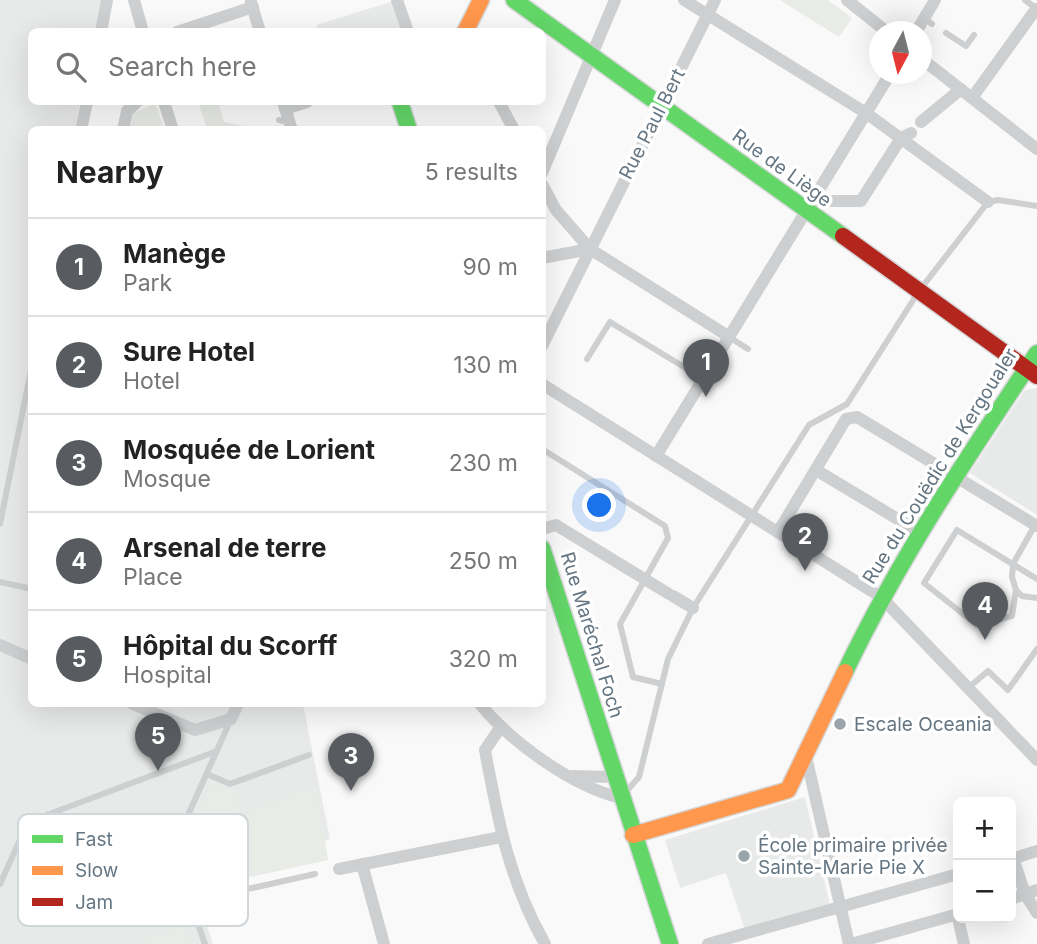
<!DOCTYPE html>
<meta charset="utf-8">
<style>
body{margin:0;font-family:Inter,sans-serif;background:#f6f6f6;color:#222}
.controls{position:absolute;right:21px;bottom:21px;display:grid;overflow:hidden;border-radius:10px;box-shadow:0 7px 28px #0002}
.controls button{width:63px;height:63px;display:grid;place-items:center;padding:0;border:0;border-bottom:2px solid #e0e0e0;background:#fff;color:#222;font:35px sans-serif}
.compass{position:absolute;left:869px;top:21px;width:63px;height:63px;border-radius:50%;background:#fff;box-shadow:0 7px 28px #0002;rotate:187deg}
.you{position:absolute;left:600px;top:506px;width:24px;height:24px;margin:-18px;border:5px solid #fff;border-radius:50%;background:#1a73e8;box-shadow:0 0 0 10px #1a73e833}
.badge{display:grid;place-items:center;width:46px;height:46px;border-radius:50%;background:#585c60;color:#fff;font-size:23px;font-weight:700}
.pin{position:absolute;translate:-50% -58px;filter:drop-shadow(0 2px 4px #0008)}
.pin::after{content:'';position:absolute;top:37px;width:24px;height:21px;background:inherit;clip-path:polygon(0 0,100% 0,50% 100%)}
.list{margin:0;padding:0;list-style:none}
h2{display:flex;justify-content:space-between;align-items:center;height:91px;margin:0;padding:0 28px;font-size:30px}
h2 small{font-size:23px;font-weight:400;color:#767676}
.list li{display:grid;grid-template-columns:46px 1fr auto;gap:21px;align-items:center;box-sizing:border-box;height:98px;padding:0 28px;border-top:2px solid #e0e0e0}
.list b{display:block;font-size:26px;white-space:nowrap}
.list p{margin:0;font-size:23px;white-space:nowrap;color:#767676}
.list em{font-size:23px;font-style:normal;color:#767676}
.icon{flex:none;width:38px;height:38px;fill:none;stroke:currentColor;stroke-width:2;stroke-linecap:round;stroke-linejoin:round}
.map{position:relative;flex:none;width:1037px;height:944px;overflow:hidden}
.search{position:absolute;background:#fff;box-shadow:0 7px 28px #0002;left:28px;top:28px;width:518px;height:77px;display:flex;align-items:center;gap:18px;box-sizing:border-box;padding:0 24px;border-radius:10px;color:#767676;font-size:26px}
.panel{position:absolute;background:#fff;box-shadow:0 7px 28px #0002;left:28px;top:126px;width:518px;height:581px;border-radius:10px}
.map>svg:first-child{display:block}
</style>
<div class="map">
<svg width="1037" height="944" viewBox="0 0 1037 944">
<rect width="100%" height="100%" fill="#f9f9f9"/>
<!-- built -->
<g fill="#e8e9e9">
<polygon points="0,0 102,0 95,31 32,32 32,102 80,102 75,129 32,130 32,704 303,704 330,839 195,889 213,944 0,944"/>
<polygon points="397,0 408,31 318,31 316,25"/>
<polygon points="1037,388 1037,515 970,473 1025,390"/>
<polygon points="805,797 830,905 746,933 726,873 680,888 665,840"/>
</g>
<!-- green -->
<g fill="#e8ebe6">
<polygon points="780,0 828,0 852,18 839,37"/>
<polygon points="198,102 218,102 224,122 258,129 207,129"/>
<polygon points="152,105 157,107 164,129 130,129 133,113"/>
<polygon points="212,781 234,792 242,814 316,786 328,860 195,889 179,853"/>
<polygon points="185,927 192,944 134,944"/>
</g>
<g fill="none" stroke-linecap="round" stroke-linejoin="round">
<!-- fast casing -->
<g stroke="#d5d6d7" stroke-width="19">
<g id="fast">
<polyline points="514,0 843,236"/>
<polyline points="400,102 409,130"/>
<polyline points="542,548 670,944"/>
<path d="M845 672C899 559 967 457 1037 353"/>
</g>
</g>
<!-- slow casing -->
<g stroke="#d5d6d7" stroke-width="19">
<g id="slow">
<polyline points="465,32 481,0"/>
<polyline points="633,835 788,790 845,672"/>
</g>
</g>
<!-- jam casing -->
<g stroke="#d5d6d7" stroke-width="19">
<polyline id="jam" points="843,236 1037,376"/>
</g>
<!-- lane -->
<g stroke="#cecfd0" stroke-width="6">
<polyline points="1025,0 1037,9"/>
<polyline points="924,18 932,24"/>
<polyline points="946,33 966,46 974,35"/>
<polyline points="279,120 289,122"/>
<polyline points="729,337 748,349"/>
<polyline points="587,359 610,322 702,378"/>
<polyline points="542,449 665,526 668,538 620,624 633,677 662,684"/>
<polyline points="0,524 32,365"/>
<polyline points="1035,525 1013,564 1012,577 1016,590 1012,616 977,625 924,583 957,530 1037,579"/>
<polyline points="0,582 32,589"/>
<polyline points="1016,590 1022,596 1037,598"/>
<polyline points="968,688 988,671 1008,690 1037,649"/>
<polyline points="207,774 230,784 309,755"/>
<polyline points="624,794 639,777 668,659 693,608 809,425 847,404 919,291 988,202 998,200 1037,206"/>
<polyline points="0,884 28,822 217,751"/>
<polyline points="98,897 177,869"/>
<polyline points="191,907 221,895 315,874"/>
<polyline points="205,944 172,851 231,719"/>
</g>
<!-- street -->
<g stroke="#cecfd0" stroke-width="12">
<polyline points="134,0 143,32"/>
<polyline points="397,0 408,32"/>
<polyline points="684,0 866,113 988,202"/>
<polyline points="847,0 887,32"/>
<polyline points="251,2 260,32"/>
<polyline points="101,32 107,0"/>
<polyline points="177,32 253,7"/>
<polyline points="916,32 935,0"/>
<polyline points="922,59 1037,149"/>
<polyline points="972,98 1036,9"/>
<polyline points="164,102 173,130"/>
<polyline points="283,102 292,130"/>
<polyline points="499,102 514,130"/>
<polyline points="285,109 307,102"/>
<polyline points="921,122 961,89"/>
<polyline points="81,130 87,102"/>
<polyline points="123,130 127,111 137,102"/>
<polyline points="542,173 615,0"/>
<polyline points="542,184 556,210 590,249 728,336"/>
<polyline points="812,201 861,201 901,138 911,133"/>
<polyline points="542,258 590,249"/>
<polyline points="542,346 715,0"/>
<polyline points="542,384 881,597 1037,760"/>
<polyline points="656,456 890,74"/>
<polyline points="816,470 921,533"/>
<polyline points="542,529 556,525 669,594"/>
<polyline points="778,532 846,419 857,417 1037,526"/>
<polyline points="673,596 693,608"/>
<polyline points="0,645 32,659"/>
<polyline points="133,704 195,730 231,719 238,704"/>
<path d="M480 704C511 742 573 787 621 798"/>
<path d="M500 728 485 750C498 821 509 880 545 944"/>
<polyline points="805,752 849,944"/>
<polyline points="572,776 614,777"/>
<polyline points="1013,858 1025,894 1037,913"/>
<polyline points="1011,859 1037,851"/>
<polyline points="362,864 384,944"/>
<polyline points="339,869 501,837"/>
<polyline points="1011,899 1037,890"/>
<polyline points="957,914 964,944"/>
<polyline points="708,944 958,874"/>
<polyline points="851,944 958,914"/>
</g>
<!-- fast -->
<use href="#fast" stroke="#63d668" stroke-width="16"/>
<!-- slow -->
<use href="#slow" stroke="#ff974d" stroke-width="16"/>
<!-- jam -->
<use href="#jam" stroke="#b3261e" stroke-width="16"/>
</g>
<!-- markers -->
<g fill="#99a4ac" stroke="#fff" stroke-width="2.5">
<circle cx="840" cy="724" r="7"/>
<circle cx="744" cy="856" r="7"/>
</g>
<g text-anchor="middle" dominant-baseline="central" stroke-width="7" stroke-linejoin="round" paint-order="stroke">
<!-- street labels -->
<g font-size="19" fill="#657683" stroke="#fff">
<text transform="translate(652 124) rotate(-63)">Rue Paul Bert</text>
<text transform="translate(782 168) rotate(36)">Rue de Liège</text>
<text transform="translate(940 466) rotate(-58)">Rue du Couëdic de Kergoualer</text>
<text transform="translate(592 635) rotate(73)">Rue Maréchal Foch</text>
</g>
<!-- poi labels -->
<g font-size="19" fill="#657683" stroke="#fff" text-anchor="start">
<text x="854" y="724">Escale Oceania</text>
<text x="758" y="845">École primaire privée<tspan x="758" dy="22">Sainte-Marie Pie X</tspan></text>
</g>
</g>
<!-- legend -->
<rect x="18" y="814" width="230" height="112" rx="10" fill="#fff" stroke="#d1d6da" stroke-width="2"/>
<rect x="32" y="835" width="31" height="8" fill="#63d668"/>
<rect x="32" y="866" width="31" height="9" fill="#ff974d"/>
<rect x="32" y="898" width="31" height="8" fill="#b3261e"/>
<g font-size="19" fill="#657683">
<text x="75" y="846">Fast</text>
<text x="75" y="877">Slow</text>
<text x="75" y="909">Jam</text>
</g>
</svg>
<div class="controls">
<button>+</button>
<button>−</button>
</div>
<svg class="compass" viewBox="-18 -18 36 36"><path d="M0-13l5 13h-10z" fill="#e53935"/><path d="M0 13l5-13h-10z" fill="#767676"/></svg>
<div class="you"></div>
<div class="pin badge" style="left:706px;top:397px">1</div>
<div class="pin badge" style="left:805px;top:571px">2</div>
<div class="pin badge" style="left:351px;top:791px">3</div>
<div class="pin badge" style="left:985px;top:640px">4</div>
<div class="pin badge" style="left:158px;top:771px">5</div>
<div class="search"><svg class="icon" aria-label="search" viewBox="0 0 24 24"><circle cx="10" cy="10" r="6"/><path d="M15 15l6 6"/></svg>Search here</div>
<section class="panel">
<h2>Nearby<small>5 results</small></h2>
<ul class="list">
<li><span class="badge">1</span><div><b>Manège</b><p>Park</p></div><em>90 m</em></li>
<li><span class="badge">2</span><div><b>Sure Hotel</b><p>Hotel</p></div><em>130 m</em></li>
<li><span class="badge">3</span><div><b>Mosquée de Lorient</b><p>Mosque</p></div><em>230 m</em></li>
<li><span class="badge">4</span><div><b>Arsenal de terre</b><p>Place</p></div><em>250 m</em></li>
<li><span class="badge">5</span><div><b>Hôpital du Scorff</b><p>Hospital</p></div><em>320 m</em></li>
</ul>
</section>
</div>
